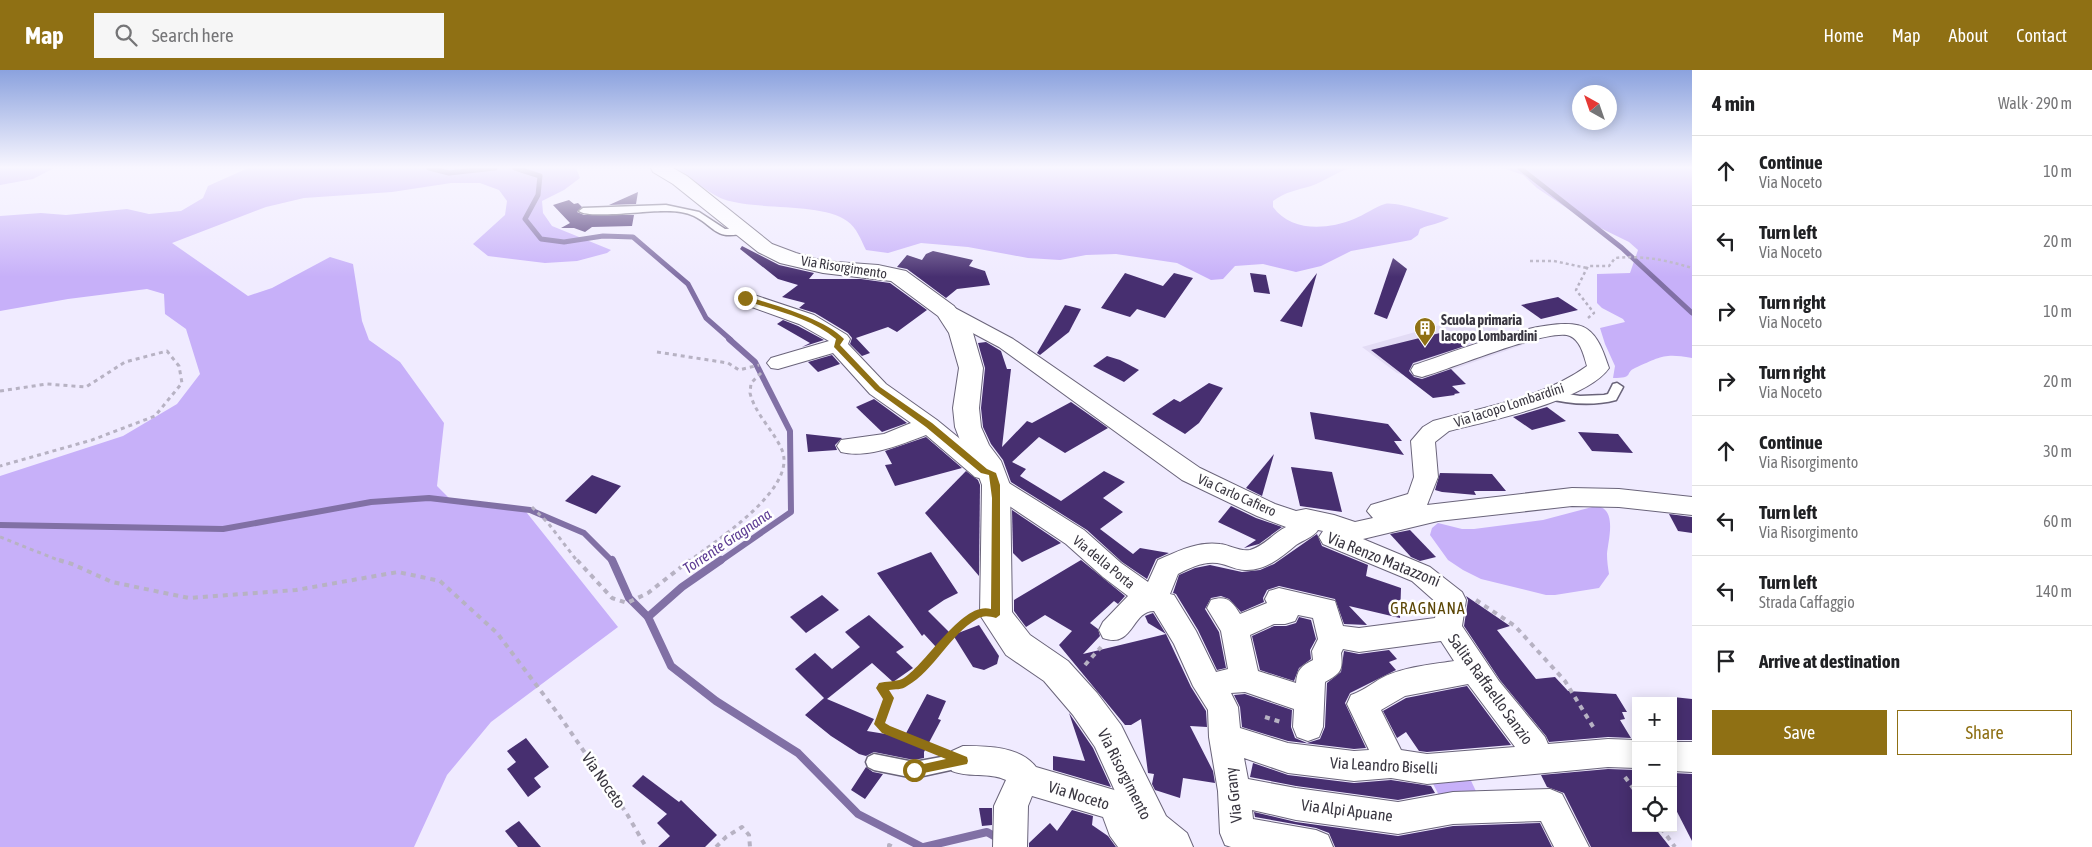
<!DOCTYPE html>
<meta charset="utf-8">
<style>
body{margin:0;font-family:"Asap Condensed",sans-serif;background:#f6f6f6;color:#202124}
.controls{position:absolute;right:15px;bottom:15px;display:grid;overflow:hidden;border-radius:0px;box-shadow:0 2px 12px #0003}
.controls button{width:45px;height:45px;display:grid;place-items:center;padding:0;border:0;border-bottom:1px solid #e0e0e0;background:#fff;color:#202124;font:25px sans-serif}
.compass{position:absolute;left:1572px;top:15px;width:45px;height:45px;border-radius:50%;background:#fff;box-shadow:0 2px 12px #0003;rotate:320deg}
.stop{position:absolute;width:15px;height:15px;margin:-11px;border:4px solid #8f7014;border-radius:50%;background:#fff}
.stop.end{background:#8f7014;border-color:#fff;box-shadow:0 1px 5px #0008}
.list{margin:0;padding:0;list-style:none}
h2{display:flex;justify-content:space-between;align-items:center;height:65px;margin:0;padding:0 20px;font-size:21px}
h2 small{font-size:16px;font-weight:400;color:#757577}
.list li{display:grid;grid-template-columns:32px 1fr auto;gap:15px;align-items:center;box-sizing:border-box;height:70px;padding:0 20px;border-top:1px solid #e0e0e0}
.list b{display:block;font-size:19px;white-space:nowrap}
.list p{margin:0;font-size:16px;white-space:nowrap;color:#757577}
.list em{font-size:16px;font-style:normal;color:#757577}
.actions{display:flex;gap:10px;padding:15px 20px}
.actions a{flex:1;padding:11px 0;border:1px solid #8f7014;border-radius:0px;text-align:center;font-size:18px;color:#8f7014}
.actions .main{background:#8f7014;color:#fff}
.icon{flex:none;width:28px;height:28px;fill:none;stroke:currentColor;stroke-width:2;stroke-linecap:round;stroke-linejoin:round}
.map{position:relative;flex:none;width:1692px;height:777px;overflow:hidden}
header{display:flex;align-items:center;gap:30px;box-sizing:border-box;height:70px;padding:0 25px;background:#8f7014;color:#fff}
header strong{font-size:24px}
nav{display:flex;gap:28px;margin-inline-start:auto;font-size:18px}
.search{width:350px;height:45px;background:#f6f6f6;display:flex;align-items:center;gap:12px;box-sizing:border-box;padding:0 18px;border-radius:0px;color:#757577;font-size:19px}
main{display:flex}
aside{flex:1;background:#fff}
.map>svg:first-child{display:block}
</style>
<header>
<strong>Map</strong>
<div class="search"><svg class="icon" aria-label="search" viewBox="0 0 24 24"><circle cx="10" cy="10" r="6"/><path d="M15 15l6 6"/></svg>Search here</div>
<nav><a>Home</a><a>Map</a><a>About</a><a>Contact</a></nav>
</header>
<main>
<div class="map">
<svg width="1692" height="777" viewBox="0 0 1692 777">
<rect width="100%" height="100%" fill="#f0ebff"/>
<!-- built -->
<polygon fill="#e3dcf5" points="1451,252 1489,256 1511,263 1527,258 1542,268 1423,310 1397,303 1362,277"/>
<!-- green -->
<g fill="#c7b0f9">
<polygon points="0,98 54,98 33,109 0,115"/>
<polygon points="248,98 576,98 580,108 564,120 542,131 543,143 552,156 611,180 607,183 577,191 545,193 488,186 473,174 505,145 507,131 499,120 480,113 451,113 392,122 304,128 266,137 172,173 248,226 272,218 330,187 353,194 362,251 369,270 400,292 444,353 437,416 450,429 523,438 618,557 491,652 447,705 414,777 0,777 0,406 123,366 177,334 200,304 186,259 165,244 164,224 147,219 68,229 0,241 0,146 41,143 66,145 127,139 149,144 181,141 203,128 208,116"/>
<path d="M675 98H1351C1336 102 1325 111 1311 116 1297 120 1285 122 1273 131V137C1291 162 1327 160 1354 149 1364 145 1375 137 1385 134 1395 131 1436 145 1449 148 1440 154 1430 154 1420 159L1418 165 1411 170 1351 181 1321 196 1296 202 1263 194 1235 196 1223 209 1211 210 1177 193 1116 184 1086 185 1060 190 1028 188 968 177 921 173 888 183 866 180C861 170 857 158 847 151 822 132 756 141 723 129 710 124 688 106 675 98Z"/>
<path d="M1503 98H1692V288C1663 283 1661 287 1635 298 1624 303 1635 308 1613 308L1615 296 1605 274 1600 258 1625 252 1623 249 1602 238 1597 233V204L1630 203 1638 180 1629 172 1586 151 1537 118 1523 105Z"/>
<path d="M1596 436C1618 438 1608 471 1607 484 1607 491 1608 498 1609 504L1599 518 1555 525H1546L1481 509 1463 500 1448 490 1430 465 1432 458 1438 453 1462 459H1474L1543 450Z"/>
<polygon points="1465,698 1482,734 1444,735 1428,704"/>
</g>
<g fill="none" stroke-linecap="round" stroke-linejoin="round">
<!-- stream-far2 -->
<g stroke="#8170a5" stroke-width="5">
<polyline points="429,98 449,103 495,98"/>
<polyline points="515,98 540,106 538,125 525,149 541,169 564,172 603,166 633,167 688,214 706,248 731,270"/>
<polyline points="1520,98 1622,178 1692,243"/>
</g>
<!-- stream-far1 -->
<g stroke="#8170a5" stroke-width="6">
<polyline points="0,455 223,459 371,432 429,428 530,440 584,463 613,492"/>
<polyline points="719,492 791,442 790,361 755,292 729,269"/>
</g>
<!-- stream -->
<g stroke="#8170a5" stroke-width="8">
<polyline points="612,490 629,528 648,547"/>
<polyline points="721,490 682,517 648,547 671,596 716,631 798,683 858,744 922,777"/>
<polyline points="924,777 987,762 1013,777"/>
</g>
</g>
<!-- building -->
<g fill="#472f70">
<polygon points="638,122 636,134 609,135"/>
<polygon points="569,130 574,134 578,133 582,137 577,142 584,145 634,145 632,156 592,157 585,162 574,158 561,158 570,153 553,135"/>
<polygon points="742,176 779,195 814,203 809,209 861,209 890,213 927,240 897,262 888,257 856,268 870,283 862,286 850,274 852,268 848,263 815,243 799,238 805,233 782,227 798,215 778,209 740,179"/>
<polygon points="933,181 973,190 969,196 985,201 990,215 957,219 946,228 907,199 897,197 907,185 922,190 926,184"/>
<polygon points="1393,188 1407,199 1387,249 1374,244"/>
<polygon points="1125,203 1163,216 1174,203 1193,208 1165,248 1137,239 1130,247 1101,238"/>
<polygon points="1250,203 1266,205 1270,224 1254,222"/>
<polygon points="1317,203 1302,257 1280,251"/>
<polygon points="1558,227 1578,240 1541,249 1521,235"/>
<polygon points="1065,235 1081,239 1069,262 1040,285 1037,283"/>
<polygon points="783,250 798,256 824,270 802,277 810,273 777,254"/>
<polygon points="1448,261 1468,275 1413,293 1409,301 1414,307 1422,309 1451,299 1466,314 1452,316 1460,323 1454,324 1455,325 1433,328 1371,280"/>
<polygon points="986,272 1001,281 1007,299 1011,299 1002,377 1027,351 1032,353 1071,332 1108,358 1065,383 1039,367 1012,392 1026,399 1020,406 1061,431 1104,401 1125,412 1103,428 1123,442 1100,459 1133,484 1140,478 1169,483 1156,489 1147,509 1122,492 1087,460 1011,412 1003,390 991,374 983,357 981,338 985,298 978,273"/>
<polygon points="832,285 840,294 818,302 808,292"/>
<polygon points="1107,286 1120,290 1139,300 1124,312 1093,296"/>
<polygon points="1209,313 1223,318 1199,353 1185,364 1152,344 1174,329 1180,332"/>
<polygon points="874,329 907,353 882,362 856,337"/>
<polygon points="1547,337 1566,351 1532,360 1513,347"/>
<polygon points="1310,342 1388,354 1402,371 1394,371 1404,385 1315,369"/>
<polygon points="1578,362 1618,364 1633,383 1592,381"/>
<polygon points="806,364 842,368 835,375 837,380 808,382"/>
<polygon points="926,367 962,398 895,416 885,395 892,394 885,381"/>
<polygon points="1274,384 1262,426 1246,418"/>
<polygon points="1291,397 1332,402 1342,442 1300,436"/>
<polygon points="966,401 978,410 980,415 979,506 925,443"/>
<polygon points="1440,403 1492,404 1506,421 1474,421 1476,425 1442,422 1435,420"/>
<polygon points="592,405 621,416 596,444 565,431"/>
<polygon points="1231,436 1256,448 1282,457 1259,474 1244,478 1256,470 1218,452"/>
<polygon points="1012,440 1061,473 1022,492 1013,483"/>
<polygon points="1669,444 1692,447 1692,463 1678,461"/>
<polygon points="1410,460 1436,487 1420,491 1411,487 1390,464"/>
<polygon points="1317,464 1322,476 1368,495 1366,506 1401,518 1400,548 1349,536 1367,555 1344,554 1335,529 1279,516 1267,520 1263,528 1264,532 1241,542 1229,529 1221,526 1211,528 1205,539 1219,562 1226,598 1217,600 1198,560 1176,524 1173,523 1179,505 1195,498 1210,495 1242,502 1260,500 1274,494"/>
<polygon points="931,482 958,523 944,530 928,541 951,564 936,577 924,564 922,566 877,503"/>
<polygon points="1081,490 1125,526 1118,534 1114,531 1090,553 1098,559 1100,566 1083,584 1166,564 1191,617 1206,641 1207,657 1190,656 1213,701 1215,713 1183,708 1180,728 1155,720 1152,714 1154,704 1148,703 1141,649 1131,655 1125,655 1059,575 1072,561 1045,545 1026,557 1014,541 1014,530"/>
<polygon points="822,525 839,540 806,563 790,547"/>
<polygon points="1466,526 1510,556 1497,560 1536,609 1555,607 1568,621 1616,624 1627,642 1622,642 1625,649 1620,650 1631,668 1608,667 1549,672 1546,666 1500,610 1464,556 1468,530"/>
<polygon points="1153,543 1166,564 1148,553 1145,546"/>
<polygon points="869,545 904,577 896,582 913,598 893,612 872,593 827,629 874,649 867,661 904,667 927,624 946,631 938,649 941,650 924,682 924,688 914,690 874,682 866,686 859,684 831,666 805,645 824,628 825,629 795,599 815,583 832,599 860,577 845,562"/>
<polygon points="1299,547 1311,550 1316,569 1310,580 1311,589 1299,598 1294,611 1260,600 1252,566 1274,556 1286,556 1296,553"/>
<polygon points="979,555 999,586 997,594 984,600 973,597 953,565"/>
<polygon points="1389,580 1397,589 1389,592 1396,600 1350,623 1345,633 1366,678 1354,679 1288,671 1242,657 1240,637 1234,625 1245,624 1292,640 1291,657 1295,668 1307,673 1320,669 1325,657 1327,613 1341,602 1344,581 1359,584"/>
<polygon points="1467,616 1511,675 1427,682 1419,681 1406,662 1397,668 1383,641 1406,628"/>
<polygon points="1673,627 1692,629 1692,670 1673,670"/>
<polygon points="1069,643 1093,678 1111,717 1053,700 1053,686 1085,691"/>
<polygon points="526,668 549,697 534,708 541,717 528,727 507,699 516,692 507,681"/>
<polygon points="1253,693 1288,705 1354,713 1391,710 1431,716 1435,723 1398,730 1296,716 1250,707"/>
<polygon points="866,697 873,702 883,704 865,729 851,720"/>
<polygon points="1608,699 1636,700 1636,758 1655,758 1670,777 1591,777 1564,723 1547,717 1541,705"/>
<polygon points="1673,703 1692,704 1692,771 1673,734"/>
<polygon points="643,705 679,732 681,730 717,765 705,777 658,777 670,766 657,753 667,744 632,716"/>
<polygon points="979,738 992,738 992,755 982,756"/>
<polygon points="1072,740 1093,746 1092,755 1108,766 1116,777 1029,777 1029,773 1050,753 1057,761"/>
<polygon points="1254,742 1296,752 1398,766 1453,756 1540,753 1552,777 1335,777 1329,763 1316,758 1255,747"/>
<polygon points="519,751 541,777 518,777 505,761"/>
</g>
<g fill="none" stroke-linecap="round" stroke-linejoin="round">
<!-- service casing -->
<g stroke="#6a647a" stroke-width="3">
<g id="service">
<path d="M666 135 699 142 725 159 743 158 748 161 746 163C714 170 717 158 694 146 686 142 676 141 667 141 649 140 588 149 579 141L583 138Z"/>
<path d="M1617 313 1623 317 1616 330C1593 336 1568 334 1545 328L1543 325 1549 321 1580 326 1604 325 1608 324 1613 314Z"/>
<polygon points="963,683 969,686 971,691 969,696 914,708 874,700 868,697 866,692 868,687 874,684 914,692"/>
</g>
</g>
<!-- minor casing -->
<g stroke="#6a647a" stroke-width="2">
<g id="minor">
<path d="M745 222 814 245 847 265 850 269 848 274 886 314 937 350 992 395 1001 397 1004 403 1001 408 1084 460 1121 493 1148 512 1158 490C1178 481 1198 471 1220 474 1230 475 1240 482 1250 480 1264 476 1274 463 1286 457L1257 446 1182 410 999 277 939 245 936 241 939 237 946 235 953 237 1013 269 1200 398 1275 434 1296 441 1306 439 1334 445 1355 452 1373 448 1367 441 1371 435 1408 424 1414 407 1411 371 1423 357 1433 351C1484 337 1543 328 1587 296 1584 286 1581 271 1570 266 1550 257 1449 300 1422 307L1414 305 1411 300 1414 295C1447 285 1559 239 1587 259 1599 267 1604 284 1609 298 1586 331 1488 351 1449 361L1435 372 1438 407 1427 435 1572 418 1619 419 1692 427V445L1619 437 1572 436 1438 451 1363 469 1430 497 1462 522 1466 530 1462 556 1499 611 1545 667 1548 674 1608 669 1636 670V698L1608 697 1427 714 1391 708 1354 711 1288 703 1244 688 1248 709 1296 718 1398 732 1453 722 1550 719 1562 724 1589 777H1554L1541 751 1453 754 1398 764 1296 750 1252 740 1253 749 1316 760 1328 765 1333 777H1231L1225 775 1220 763 1218 721 1209 667 1208 640 1193 616 1174 574 1154 541C1131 541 1134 579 1103 568L1099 560 1103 552 1128 526 1103 507 1066 474 987 421 984 415 987 410 975 407 926 365C902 374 867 389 841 382L837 376 841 370 884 364 911 353 870 324 833 283 778 299 771 298 767 293 771 288 829 271 799 254 738 232 735 228 738 224ZM1318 460 1323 461 1319 467 1323 474 1412 511 1438 534 1435 548 1359 558 1343 556 1335 531 1279 518 1269 521 1265 529 1267 533 1240 544C1232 531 1227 525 1211 530L1207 538 1221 561 1228 599 1216 602 1196 561 1174 525 1170 524 1178 504C1192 497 1206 490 1222 494 1230 496 1237 500 1245 500 1265 501 1282 487 1296 475 1303 470 1314 467 1318 460ZM1298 545 1313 548 1318 569 1312 581 1313 590C1301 596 1297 600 1296 613L1258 601 1250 565 1274 554H1285L1295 551ZM1441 571 1454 591C1429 595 1400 597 1378 610 1369 616 1362 621 1351 625L1347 634 1369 680 1354 681 1288 673 1240 658 1238 637 1231 623 1245 622 1294 639 1293 657 1297 667 1308 671 1319 667 1323 657 1325 612C1341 603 1343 601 1341 583L1343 579 1359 582ZM1468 614 1515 677 1427 684 1401 680 1381 640 1405 626Z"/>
<polygon points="1673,672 1692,672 1692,702 1673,701"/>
<path d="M963 676C987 676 1020 676 1036 697L1128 724 1136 747 1150 765 1155 777H1118L1110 766 1103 747 1032 726 1028 736 1027 777H993L994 736 1006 710C989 702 969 708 952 701L947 691 952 681Z"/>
</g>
</g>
<!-- secondary casing -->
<g stroke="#6a647a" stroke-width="2">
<polygon id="secondary" points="651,98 673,98 687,106 772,174 796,183 823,191 878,195 906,201 954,236 973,263 983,298 979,338 981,357 989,375 1001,391 1010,415 1012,542 1030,565 1068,591 1097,623 1121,655 1166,746 1187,763 1193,777 1143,777 1138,772 1095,677 1073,645 1044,611 1006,585 980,545 982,415 974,393 963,378 955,357 953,338 959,298 949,263 938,246 891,211 823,203 780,193 758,182 673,114 653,102"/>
</g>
<!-- path-far2 -->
<g stroke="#b7b2c3" stroke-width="2.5" stroke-dasharray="3 3" stroke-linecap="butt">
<polyline points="1530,191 1554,191 1587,198"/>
<path d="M1588 248 1594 243 1576 220 1588 196H1609L1615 188C1642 185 1666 190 1692 198"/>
</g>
<!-- path-far1 -->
<g stroke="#b7b2c3" stroke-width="3" stroke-dasharray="4 4" stroke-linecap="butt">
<polyline points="657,282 728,293 739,300 759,295"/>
<polyline points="0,321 47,314 86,317 125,292 167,281 179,296 182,313 155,346 92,370 0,396"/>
<polyline points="532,437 548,453 578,492"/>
<polyline points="0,467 63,492"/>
<path d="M688 492C715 471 798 419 782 380 774 361 755 344 750 323L751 313 762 302"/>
</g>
<!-- path -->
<g stroke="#b7b2c3" stroke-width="4" stroke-dasharray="5 5" stroke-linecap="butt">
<polyline points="59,490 72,494 112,512 189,528 296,520 398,502 440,511 497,563 559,645 627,744 646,777"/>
<polyline points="577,490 612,528 627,533 648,523 690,490"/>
<polyline points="1476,530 1515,556 1565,611 1595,660"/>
<polyline points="1085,595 1101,577"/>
<polyline points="1265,647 1284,653"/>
<polyline points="933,678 886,659 880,654 889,628 881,618 883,616 902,614 912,607 954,562 972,548"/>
<polyline points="1625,707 1636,722"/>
<polyline points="1661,758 1675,777"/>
<polyline points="716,777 726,767 742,757 749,765 750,777"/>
<polyline points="889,777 889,775 893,777"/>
</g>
<!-- service -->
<use href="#service" fill="#fff" fill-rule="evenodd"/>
<!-- minor -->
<use href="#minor" fill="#fff" fill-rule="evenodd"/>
<!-- secondary -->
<use href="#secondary" fill="#fff" fill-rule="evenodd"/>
</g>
<!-- sky -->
<linearGradient id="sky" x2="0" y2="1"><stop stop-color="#8ba2de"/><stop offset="0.47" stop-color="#f8f6ff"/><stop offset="1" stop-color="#f8f6ff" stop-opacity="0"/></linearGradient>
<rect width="1692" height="207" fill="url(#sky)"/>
<!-- route -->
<path fill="#8f7014" d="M745 226C772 234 825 249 844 269L840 275 880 317 932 353 987 399 996 403 1000 415V545L996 548C989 546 983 545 977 549 949 565 935 600 907 616 902 620 895 619 889 620L894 628 885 653 890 656 967 687 968 691 967 694 914 705 910 704 908 700 910 697 946 689 882 663 874 654 883 629 876 618 879 613C886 611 895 612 902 609 925 597 962 530 991 539L992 428 989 405 981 403 926 357 875 320 834 277 836 269C811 248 774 240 743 230L742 228Z"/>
<!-- icons -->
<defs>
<g id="building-pin" transform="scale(1.125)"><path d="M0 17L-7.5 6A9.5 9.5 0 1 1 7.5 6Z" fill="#8f7014" stroke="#fff"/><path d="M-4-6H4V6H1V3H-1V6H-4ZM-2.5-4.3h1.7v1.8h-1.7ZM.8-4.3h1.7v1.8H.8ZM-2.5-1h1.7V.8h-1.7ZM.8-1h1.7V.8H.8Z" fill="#fff"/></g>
</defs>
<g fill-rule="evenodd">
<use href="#building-pin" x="1425" y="258"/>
</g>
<g text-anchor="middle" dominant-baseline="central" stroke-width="5" stroke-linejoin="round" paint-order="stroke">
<!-- street labels -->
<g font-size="14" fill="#3a3741" stroke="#fff">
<text transform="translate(844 197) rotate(9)">Via Risorgimento</text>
<text transform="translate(1509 335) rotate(-18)">Via Iacopo Lombardini</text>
<text transform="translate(1237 425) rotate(24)">Via Carlo Cafiero</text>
<text transform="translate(1104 492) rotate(39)">Via della Porta</text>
</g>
<!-- poi labels -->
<g font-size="14" font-weight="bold" fill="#3a3741" stroke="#fff" text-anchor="start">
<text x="1441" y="250">Scuola primaria<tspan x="1441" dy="16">Iacopo Lombardini</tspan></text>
</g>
<!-- water labels -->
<g font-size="15" font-style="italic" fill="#5e3d94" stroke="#fff">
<text transform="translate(727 471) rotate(-34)">Torrente Gragnana</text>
</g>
<!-- near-street labels -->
<g font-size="16" fill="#3a3741" stroke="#fff">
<text transform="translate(1384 489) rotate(22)">Via Renzo Matazzoni</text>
<text transform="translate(1491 619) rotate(54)">Salita Raffaello Sanzio</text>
<text transform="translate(1384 695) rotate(3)">Via Leandro Biselli</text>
<text transform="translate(1125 704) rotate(63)">Via Risorgimento</text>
<text transform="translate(604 710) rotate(55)">Via Noceto</text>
<text transform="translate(1079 725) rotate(17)">Via Noceto</text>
<text transform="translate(1233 725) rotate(-96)">Via Grany</text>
<text transform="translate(1347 740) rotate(7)">Via Alpi Apuane</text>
</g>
<!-- quarter labels -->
<g font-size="16" letter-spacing="1" fill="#5b4605" stroke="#fff">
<text x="1428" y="538">GRAGNANA</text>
</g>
</g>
</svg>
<div class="controls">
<button>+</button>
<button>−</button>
<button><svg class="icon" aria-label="locate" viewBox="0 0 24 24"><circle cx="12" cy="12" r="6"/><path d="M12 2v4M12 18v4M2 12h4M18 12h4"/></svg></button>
</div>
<svg class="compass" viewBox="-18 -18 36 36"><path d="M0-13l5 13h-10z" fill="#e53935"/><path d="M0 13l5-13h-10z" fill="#757577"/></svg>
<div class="stop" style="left:914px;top:700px"></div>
<div class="stop end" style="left:745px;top:228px"></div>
</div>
<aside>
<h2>4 min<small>Walk · 290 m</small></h2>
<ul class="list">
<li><svg class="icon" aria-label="ahead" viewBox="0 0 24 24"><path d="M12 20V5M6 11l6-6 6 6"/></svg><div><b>Continue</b><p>Via Noceto</p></div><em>10 m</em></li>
<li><svg class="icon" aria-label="left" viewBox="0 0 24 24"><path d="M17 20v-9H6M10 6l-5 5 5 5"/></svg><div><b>Turn left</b><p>Via Noceto</p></div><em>20 m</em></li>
<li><svg class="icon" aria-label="right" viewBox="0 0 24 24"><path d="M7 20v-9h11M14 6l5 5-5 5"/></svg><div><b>Turn right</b><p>Via Noceto</p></div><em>10 m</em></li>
<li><svg class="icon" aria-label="right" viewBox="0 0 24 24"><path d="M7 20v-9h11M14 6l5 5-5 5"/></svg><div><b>Turn right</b><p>Via Noceto</p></div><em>20 m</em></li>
<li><svg class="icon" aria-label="ahead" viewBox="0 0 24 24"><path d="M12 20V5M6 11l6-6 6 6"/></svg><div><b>Continue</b><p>Via Risorgimento</p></div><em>30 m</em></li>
<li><svg class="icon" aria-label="left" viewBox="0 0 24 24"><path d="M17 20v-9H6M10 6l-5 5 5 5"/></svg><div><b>Turn left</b><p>Via Risorgimento</p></div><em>60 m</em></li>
<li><svg class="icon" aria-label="left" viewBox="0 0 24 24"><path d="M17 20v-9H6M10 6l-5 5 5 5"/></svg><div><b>Turn left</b><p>Strada Caffaggio</p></div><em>140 m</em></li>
<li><svg class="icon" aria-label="arrive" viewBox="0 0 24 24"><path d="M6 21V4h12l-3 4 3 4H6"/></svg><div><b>Arrive at destination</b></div></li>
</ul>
<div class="actions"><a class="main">Save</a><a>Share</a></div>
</aside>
</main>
